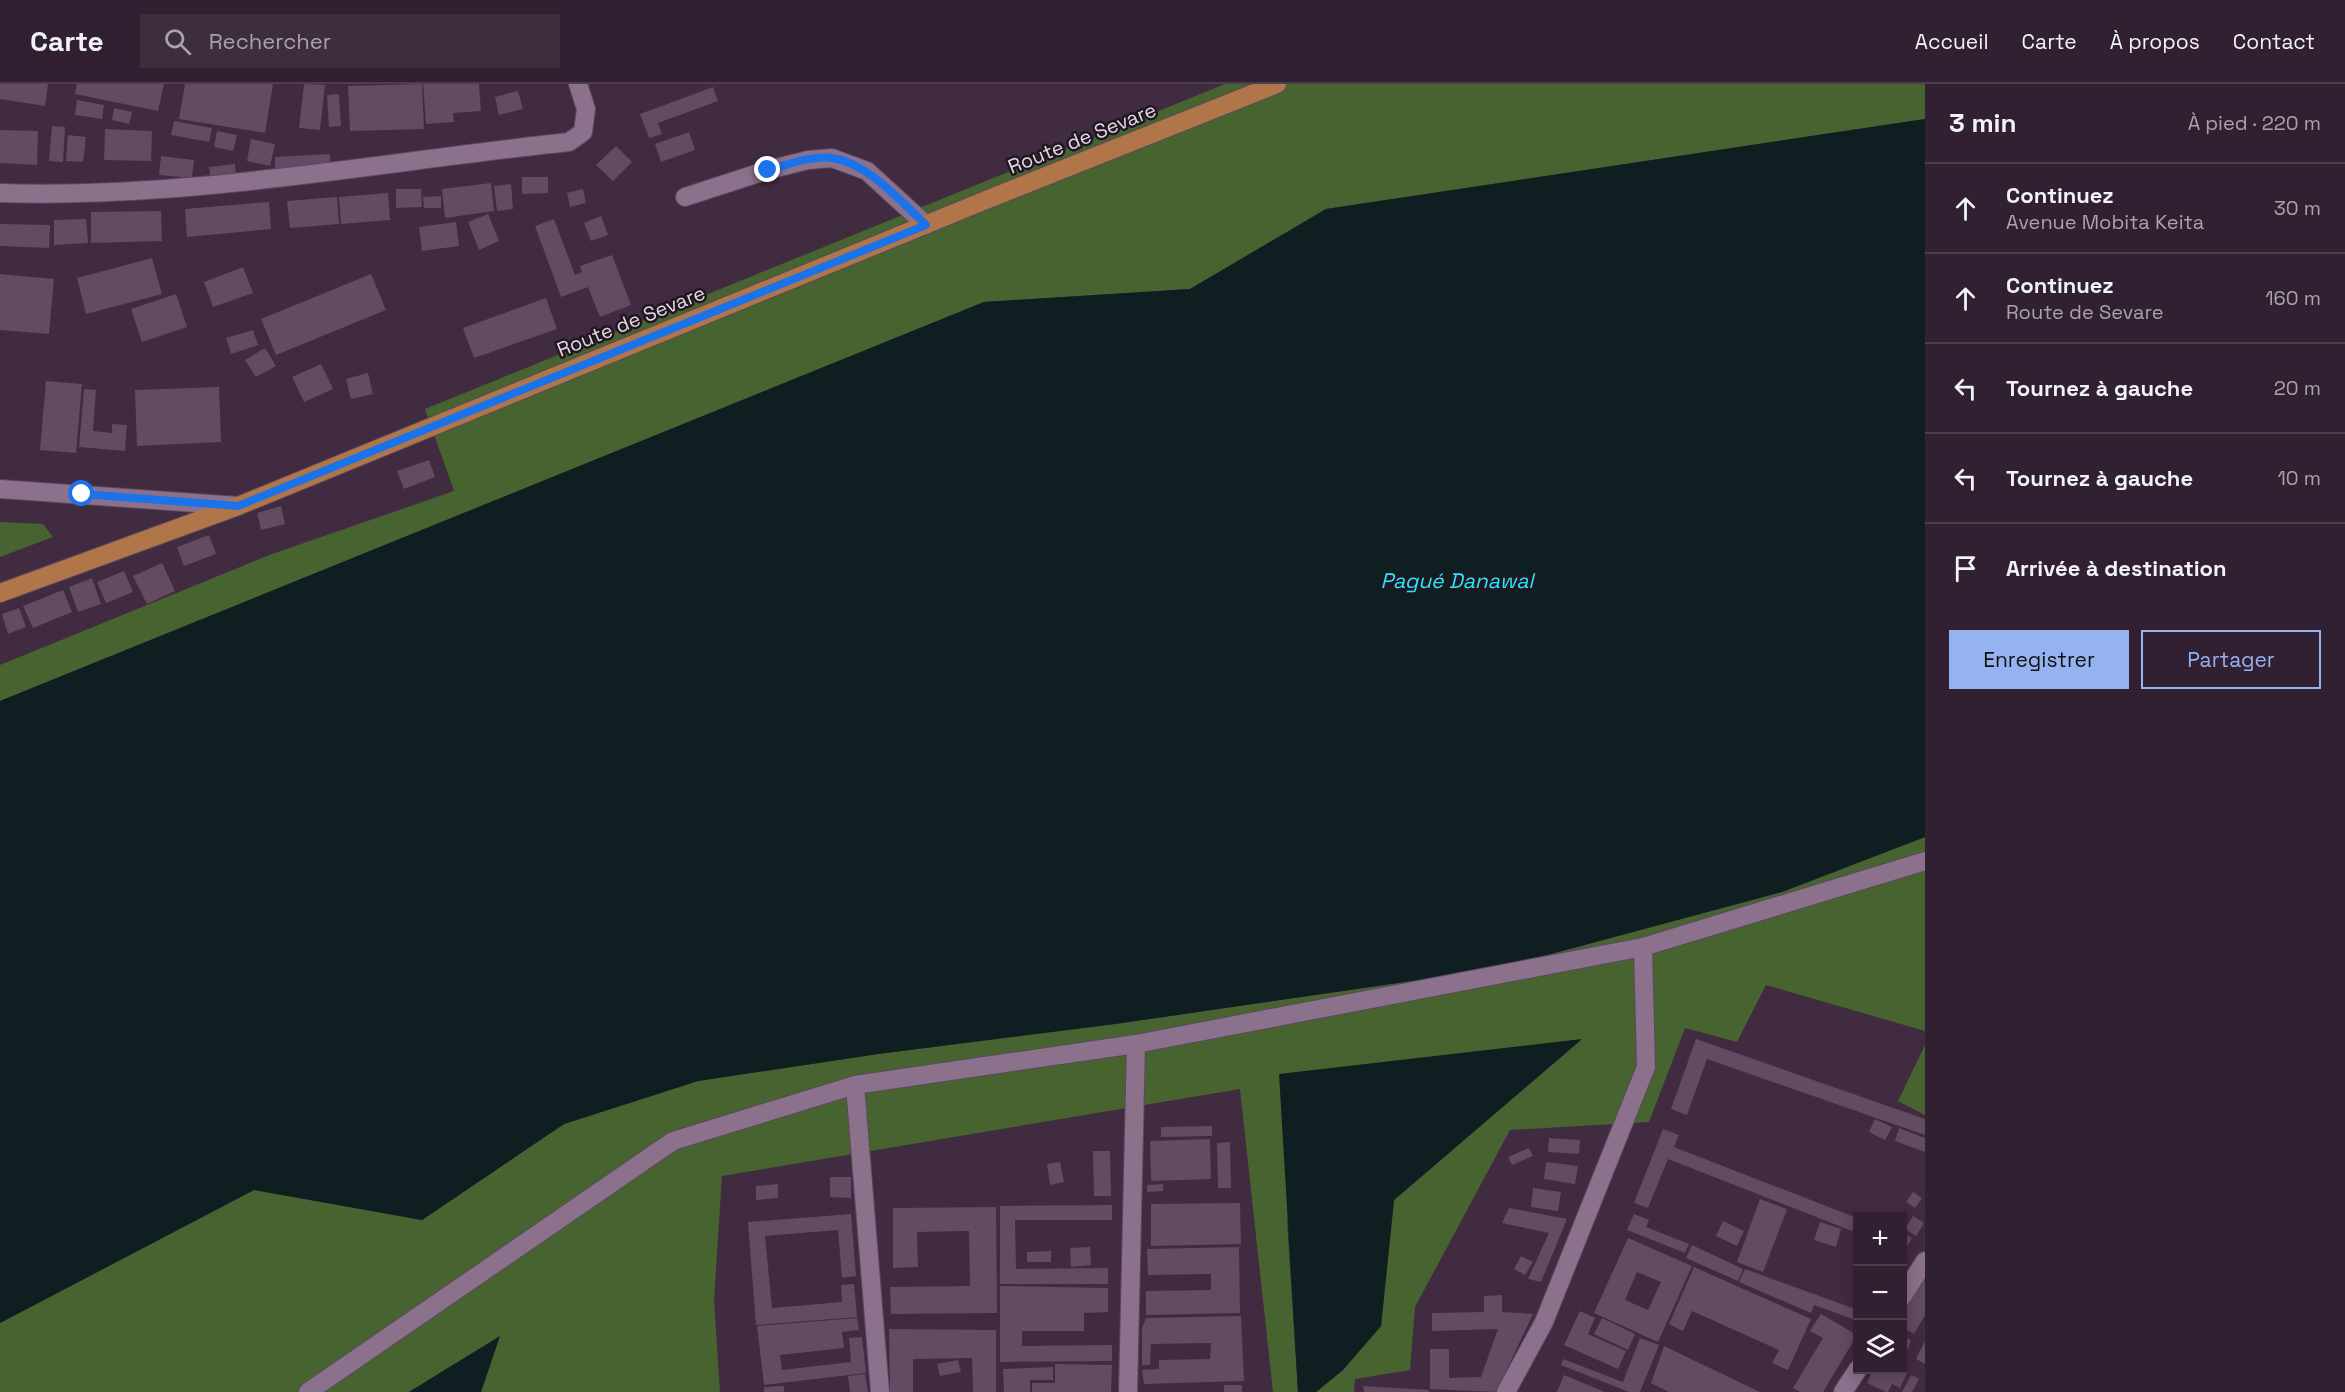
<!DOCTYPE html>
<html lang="fr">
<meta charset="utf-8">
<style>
body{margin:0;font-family:"Space Grotesk",sans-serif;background:#3d2d3d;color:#f1f3f6}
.controls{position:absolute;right:18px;bottom:18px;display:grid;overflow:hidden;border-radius:0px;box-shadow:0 3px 15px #0003}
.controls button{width:54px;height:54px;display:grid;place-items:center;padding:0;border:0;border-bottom:2px solid #4c3e4d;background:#312031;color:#f1f3f6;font:30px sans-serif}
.stop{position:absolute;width:18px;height:18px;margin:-14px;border:4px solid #1a73e8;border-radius:50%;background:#fff}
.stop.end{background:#1a73e8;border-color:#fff;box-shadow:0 2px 6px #0008}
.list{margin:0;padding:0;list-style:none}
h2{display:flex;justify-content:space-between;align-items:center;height:78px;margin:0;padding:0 24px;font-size:26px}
h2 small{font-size:20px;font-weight:400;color:#a8a3ab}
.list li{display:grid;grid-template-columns:39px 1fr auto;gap:18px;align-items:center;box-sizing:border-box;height:90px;padding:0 24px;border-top:2px solid #4c3e4d}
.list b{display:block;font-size:22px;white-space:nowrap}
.list p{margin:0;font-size:20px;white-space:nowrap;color:#a8a3ab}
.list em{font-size:20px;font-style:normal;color:#a8a3ab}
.actions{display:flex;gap:12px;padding:18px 24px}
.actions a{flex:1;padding:14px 0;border:2px solid #95b2f1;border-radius:0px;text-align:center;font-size:21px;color:#95b2f1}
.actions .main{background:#95b2f1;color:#111}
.icon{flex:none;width:33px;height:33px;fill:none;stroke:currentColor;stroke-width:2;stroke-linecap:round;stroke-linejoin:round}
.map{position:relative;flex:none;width:1925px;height:1308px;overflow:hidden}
header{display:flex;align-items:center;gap:36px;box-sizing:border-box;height:84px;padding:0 30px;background:#312031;border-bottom:2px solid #4c3e4d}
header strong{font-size:28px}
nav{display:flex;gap:33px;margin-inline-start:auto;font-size:21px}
.search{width:420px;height:54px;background:#3d2d3d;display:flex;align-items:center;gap:15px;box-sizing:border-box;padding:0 21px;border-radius:0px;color:#a8a3ab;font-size:22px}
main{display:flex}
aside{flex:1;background:#312031}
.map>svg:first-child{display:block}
</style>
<header>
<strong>Carte</strong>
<div class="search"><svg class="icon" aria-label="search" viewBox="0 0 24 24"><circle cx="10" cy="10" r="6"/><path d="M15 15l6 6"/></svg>Rechercher</div>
<nav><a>Accueil</a><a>Carte</a><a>À propos</a><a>Contact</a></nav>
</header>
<main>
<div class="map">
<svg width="1925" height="1308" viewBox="0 0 1925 1308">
<rect width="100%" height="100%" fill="#412b41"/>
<!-- green -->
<g fill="#476330">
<polygon points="1225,0 1925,0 1925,35 1326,125 1190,205 984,218 0,617 0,581 272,470 454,407 425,325"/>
<polygon points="0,438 43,440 53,453 0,473"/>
<polygon points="1925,753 1925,947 1766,901 1737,958 1685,944 1649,1038 1510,1046 1415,1223 1410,1286 1355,1295 1354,1308 1316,1308 1343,1286 1381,1242 1394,1116 1581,956 1287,1137 1298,1308 1273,1308 1240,1005 722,1092 714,1216 720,1308 481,1308 499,1253 409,1308 0,1308 0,1239 254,1106 422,1136 564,1040 698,997 878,970 1115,940 1495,885 1782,808"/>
<polygon points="1925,961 1925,1031 1898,1017"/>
</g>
<!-- water -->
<g fill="#0f1f21">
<polygon points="1925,35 1925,753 1782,808 1495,885 1115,940 878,970 698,997 564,1040 422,1136 254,1106 0,1239 0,617 984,218 1190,205 1326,125"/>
<polygon points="1582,955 1394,1116 1381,1242 1343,1286 1316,1308 1298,1308 1279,990"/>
<polygon points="500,1252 481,1308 409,1308"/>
</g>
<!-- building -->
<g fill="#634b63" fill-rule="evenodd">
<polygon points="0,0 48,0 45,22 0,15"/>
<polygon points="77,0 164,0 158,27 75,10"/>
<polygon points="185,0 273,0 265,49 179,35"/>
<polygon points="304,0 325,1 320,46 299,44"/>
<polygon points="422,0 424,45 350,47 348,2"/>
<polygon points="423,0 479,0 481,27 453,29 454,38 426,40"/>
<polygon points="713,3 718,17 658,39 662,50 649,54 640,30"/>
<polygon points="518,7 523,25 499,31 495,13"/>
<polygon points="339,10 341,42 329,43 327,11"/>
<polygon points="77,16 104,21 102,35 75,31"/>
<polygon points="114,24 132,28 129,40 112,36"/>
<polygon points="174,37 212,44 209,58 171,51"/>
<polygon points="52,42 65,43 63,78 49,77"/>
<polygon points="105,45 152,47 151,77 104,76"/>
<polygon points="0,46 38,47 37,81 0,79"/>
<polygon points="217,47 237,51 233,67 214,63"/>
<polygon points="689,48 695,66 661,78 655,60"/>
<polygon points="68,51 86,53 83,78 66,77"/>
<polygon points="251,55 275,60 270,82 247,77"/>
<polygon points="616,62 632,78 613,97 596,81"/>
<polygon points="330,70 330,83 275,85 275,73"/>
<polygon points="161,72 194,76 192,94 159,91"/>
<polygon points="235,80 236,94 211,96 209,83"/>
<polygon points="522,93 548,93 548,109 522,110"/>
<polygon points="491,99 494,127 445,134 442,105"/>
<polygon points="511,100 513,125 497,127 494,102"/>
<polygon points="396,105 421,105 422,123 396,124"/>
<polygon points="583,105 586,119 570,123 567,109"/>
<polygon points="388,109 390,136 341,140 339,113"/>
<polygon points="441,112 441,124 424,124 423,113"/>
<polygon points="337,113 339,140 290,144 287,117"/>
<polygon points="269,118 271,145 187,153 185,125"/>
<polygon points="161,127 162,157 91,159 91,128"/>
<polygon points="488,130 499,157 479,166 468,138"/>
<polygon points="601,132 608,151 591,157 584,139"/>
<polygon points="86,135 88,159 54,161 54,136"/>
<polygon points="554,135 575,191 582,188 580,182 612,171 631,221 600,233 588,203 561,213 535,142"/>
<polygon points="456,138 459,162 422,167 419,143"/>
<polygon points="0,140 50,141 49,164 0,162"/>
<polygon points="152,174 162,210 86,230 77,194"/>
<polygon points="243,183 253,209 213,223 204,198"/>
<polygon points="0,190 54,195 49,250 0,246"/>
<polygon points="371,190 386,226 276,271 261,235"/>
<polygon points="176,210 187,243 142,258 131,225"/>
<polygon points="546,214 557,245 474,274 463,244"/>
<polygon points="253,246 258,261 231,270 226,254"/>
<polygon points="265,264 276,282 256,293 245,276"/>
<polygon points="321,280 333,305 304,318 292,293"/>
<polygon points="368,289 373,310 351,315 346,295"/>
<polygon points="46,297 82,300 76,369 40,366"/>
<polygon points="219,303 221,358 137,362 135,306"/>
<polygon points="84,305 96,306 93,347 112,349 112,340 127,341 125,367 79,363"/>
<polygon points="429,376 435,393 404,405 397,387"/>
<polygon points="281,422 285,440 261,446 257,429"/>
<polygon points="209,451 216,470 184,482 177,463"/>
<polygon points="162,479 175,507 147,520 133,492"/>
<polygon points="124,487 133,508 106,519 97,498"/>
<polygon points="92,494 101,520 78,528 69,503"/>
<polygon points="63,506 72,528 33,544 23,522"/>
<polygon points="19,524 26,543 8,550 2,530"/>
<polygon points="1696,955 1925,1035 1925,1051 1707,975 1687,1031 1671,1025"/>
<polygon points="1875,1035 1892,1043 1885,1056 1869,1048"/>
<polygon points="1212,1042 1212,1052 1161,1053 1161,1043"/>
<polygon points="1899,1044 1925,1054 1925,1068 1895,1057"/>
<polygon points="1663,1045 1679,1051 1674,1063 1857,1134 1852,1147 1668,1075 1648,1124 1634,1119"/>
<polygon points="1549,1054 1580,1056 1579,1070 1548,1068"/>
<polygon points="1210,1055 1211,1095 1151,1097 1150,1057"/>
<polygon points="1230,1058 1231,1104 1218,1104 1217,1059"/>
<polygon points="1529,1064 1533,1072 1512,1081 1508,1073"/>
<polygon points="1093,1067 1110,1067 1111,1112 1094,1112"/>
<polygon points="1060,1078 1064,1098 1050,1101 1047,1080"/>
<polygon points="1546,1078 1578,1082 1575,1100 1544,1095"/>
<polygon points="830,1093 851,1093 851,1114 830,1113"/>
<polygon points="778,1100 778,1114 756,1116 756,1102"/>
<polygon points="1163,1100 1163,1107 1147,1108 1147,1101"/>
<polygon points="1533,1104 1561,1108 1558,1127 1531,1123"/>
<polygon points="1913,1108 1922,1114 1915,1124 1906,1118"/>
<polygon points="1760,1115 1787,1125 1763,1188 1737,1178"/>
<polygon points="1240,1119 1241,1160 1151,1162 1151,1120"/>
<polygon points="1112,1121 1112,1136 1015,1136 1016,1185 1108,1184 1108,1200 1000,1200 1000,1122"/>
<polygon points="996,1123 997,1229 891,1230 890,1203 970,1202 969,1147 917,1148 918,1183 893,1184 893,1124"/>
<polygon points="1509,1124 1567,1135 1541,1198 1528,1195 1549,1149 1502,1139"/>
<polygon points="851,1130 856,1192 842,1194 838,1146 765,1152 772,1224 842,1218 841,1201 854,1200 857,1233 756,1241 748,1138"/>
<polygon points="1634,1130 1649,1136 1646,1143 1689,1160 1685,1169 1627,1146"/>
<polygon points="1913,1132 1924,1139 1916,1152 1905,1145"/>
<polygon points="1723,1137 1744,1147 1737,1162 1716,1152"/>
<polygon points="1820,1138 1841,1145 1836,1163 1814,1156"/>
<polygon points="1902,1149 1912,1154 1902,1171"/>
<path d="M1628 1154 1692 1182 1658 1258 1594 1229ZM1637 1188 1661 1198 1648 1226 1625 1216Z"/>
<polygon points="1692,1161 1743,1185 1738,1197 1686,1174"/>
<polygon points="1090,1163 1091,1181 1071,1183 1070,1164"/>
<polygon points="1239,1163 1240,1229 1146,1231 1146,1207 1211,1206 1211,1190 1148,1191 1147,1165"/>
<polygon points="1051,1167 1051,1178 1027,1178 1027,1168"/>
<polygon points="1521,1172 1533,1178 1525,1191 1514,1185"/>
<polygon points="1694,1183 1811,1235 1788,1286 1772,1279 1779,1266 1692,1227 1683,1247 1669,1240"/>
<polygon points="1745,1185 1858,1226 1858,1237 1814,1221 1811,1229 1739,1198"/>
<polygon points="1925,1187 1925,1231 1914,1250 1902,1243 1902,1225"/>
<polygon points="1000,1202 1108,1204 1108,1228 1084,1229 1084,1247 1022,1247 1022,1262 1112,1261 1112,1277 1000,1278"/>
<polygon points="1502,1211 1502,1228 1533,1230 1496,1308 1430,1305 1430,1265 1449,1265 1449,1294 1481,1293 1498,1245 1432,1247 1432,1229 1484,1228 1484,1212"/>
<polygon points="1580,1227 1595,1234 1588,1250 1626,1267 1618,1285 1564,1261"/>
<polygon points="1821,1230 1857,1251 1823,1308 1800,1308 1793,1304 1823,1254 1810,1247"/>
<polygon points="1241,1232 1244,1297 1144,1300 1142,1286 1159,1285 1159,1276 1210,1275 1211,1259 1151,1260 1150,1281 1142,1281 1142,1244 1146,1234"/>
<polygon points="857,1234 859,1246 842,1248 844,1264 780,1271 782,1286 851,1278 849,1254 862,1253 866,1289 764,1301 757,1242"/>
<polygon points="1602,1234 1635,1250 1628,1266 1594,1250"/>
<polygon points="889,1245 996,1246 996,1308 973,1308 972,1274 913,1275 913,1308 890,1308"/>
<polygon points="1902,1252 1911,1256 1903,1279 1902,1279"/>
<polygon points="1640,1254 1659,1261 1640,1308 1629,1308 1561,1281 1563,1275 1623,1298"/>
<polygon points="1925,1257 1925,1280 1916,1275"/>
<polygon points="1664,1262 1760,1308 1669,1308 1651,1299"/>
<polygon points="958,1276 961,1288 940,1292 937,1280"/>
<polygon points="1055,1280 1112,1281 1111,1308 1032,1308 1032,1299 1055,1299"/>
<polygon points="1053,1283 1053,1296 1030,1296 1030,1308 1004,1308 1003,1285"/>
<polygon points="1873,1286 1900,1286 1907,1289 1900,1304 1892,1300 1888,1308 1886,1308 1867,1299"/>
<polygon points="865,1290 868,1308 850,1308 848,1292"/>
<polygon points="1564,1291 1605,1308 1557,1308"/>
<polygon points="1911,1291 1919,1295 1912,1308 1902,1308"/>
<rect x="1224" y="1301" width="18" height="7"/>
<polygon points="784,1302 784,1308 764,1308 764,1303"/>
<polygon points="1363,1302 1429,1306 1429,1308 1364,1308"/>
</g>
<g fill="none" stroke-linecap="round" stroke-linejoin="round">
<!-- minor casing -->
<g stroke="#5c495c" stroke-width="20">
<g id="minor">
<path d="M0 109C191 115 380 78 569 58L583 48 586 25 578 0"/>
<polyline points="685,113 768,86 808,76 832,74 867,87 926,141"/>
<polyline points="0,405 238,422"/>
<polyline points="855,1001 880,1308"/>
<polyline points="1902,1213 1925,1177"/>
<polyline points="308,1308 673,1057 855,1001 1136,960 1643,863 1925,777"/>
<polyline points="1128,1308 1136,960"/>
<polyline points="1506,1308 1544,1238 1646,983 1643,863"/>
<polyline points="1843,1308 1858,1285"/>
</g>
</g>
<!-- major casing -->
<g stroke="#5c495c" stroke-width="20">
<polyline id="major" points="0,509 238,422 986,116 1277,0"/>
</g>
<!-- minor -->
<use href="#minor" stroke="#8b718b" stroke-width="18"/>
<!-- major -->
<use href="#major" stroke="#b0764a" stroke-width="18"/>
</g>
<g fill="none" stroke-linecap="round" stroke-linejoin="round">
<!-- route -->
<path stroke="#1a73e8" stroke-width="8" d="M82 410 238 422 926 141C900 117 868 79 832 74 811 71 788 81 768 86"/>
</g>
<g text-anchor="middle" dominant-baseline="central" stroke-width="5" stroke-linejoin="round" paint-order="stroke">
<!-- street labels -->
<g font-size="20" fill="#e5d7e5" stroke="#211721">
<text transform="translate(1082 54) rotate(-22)">Route de Sevare</text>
<text transform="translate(631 237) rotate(-22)">Route de Sevare</text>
</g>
<!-- water labels -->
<g font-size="21" font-style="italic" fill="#28e7fb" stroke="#211721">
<text x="1457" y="496">Pagué Danawal</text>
</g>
</g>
</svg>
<div class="controls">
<button>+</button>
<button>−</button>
<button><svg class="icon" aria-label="layers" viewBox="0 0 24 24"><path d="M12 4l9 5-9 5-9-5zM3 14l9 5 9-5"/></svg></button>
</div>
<div class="stop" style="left:82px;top:410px"></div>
<div class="stop end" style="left:768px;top:86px"></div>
</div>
<aside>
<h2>3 min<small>À pied · 220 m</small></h2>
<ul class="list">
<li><svg class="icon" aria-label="ahead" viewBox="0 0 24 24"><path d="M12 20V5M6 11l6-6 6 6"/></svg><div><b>Continuez</b><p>Avenue Mobita Keita</p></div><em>30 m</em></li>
<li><svg class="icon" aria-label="ahead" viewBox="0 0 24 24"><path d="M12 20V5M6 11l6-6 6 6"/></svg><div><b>Continuez</b><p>Route de Sevare</p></div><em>160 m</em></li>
<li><svg class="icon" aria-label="left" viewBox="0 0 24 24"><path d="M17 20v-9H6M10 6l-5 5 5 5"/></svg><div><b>Tournez à gauche</b></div><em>20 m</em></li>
<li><svg class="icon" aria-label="left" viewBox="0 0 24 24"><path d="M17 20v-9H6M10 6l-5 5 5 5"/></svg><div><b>Tournez à gauche</b></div><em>10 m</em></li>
<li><svg class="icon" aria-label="arrive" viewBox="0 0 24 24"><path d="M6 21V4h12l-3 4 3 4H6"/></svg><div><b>Arrivée à destination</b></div></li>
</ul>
<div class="actions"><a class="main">Enregistrer</a><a>Partager</a></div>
</aside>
</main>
